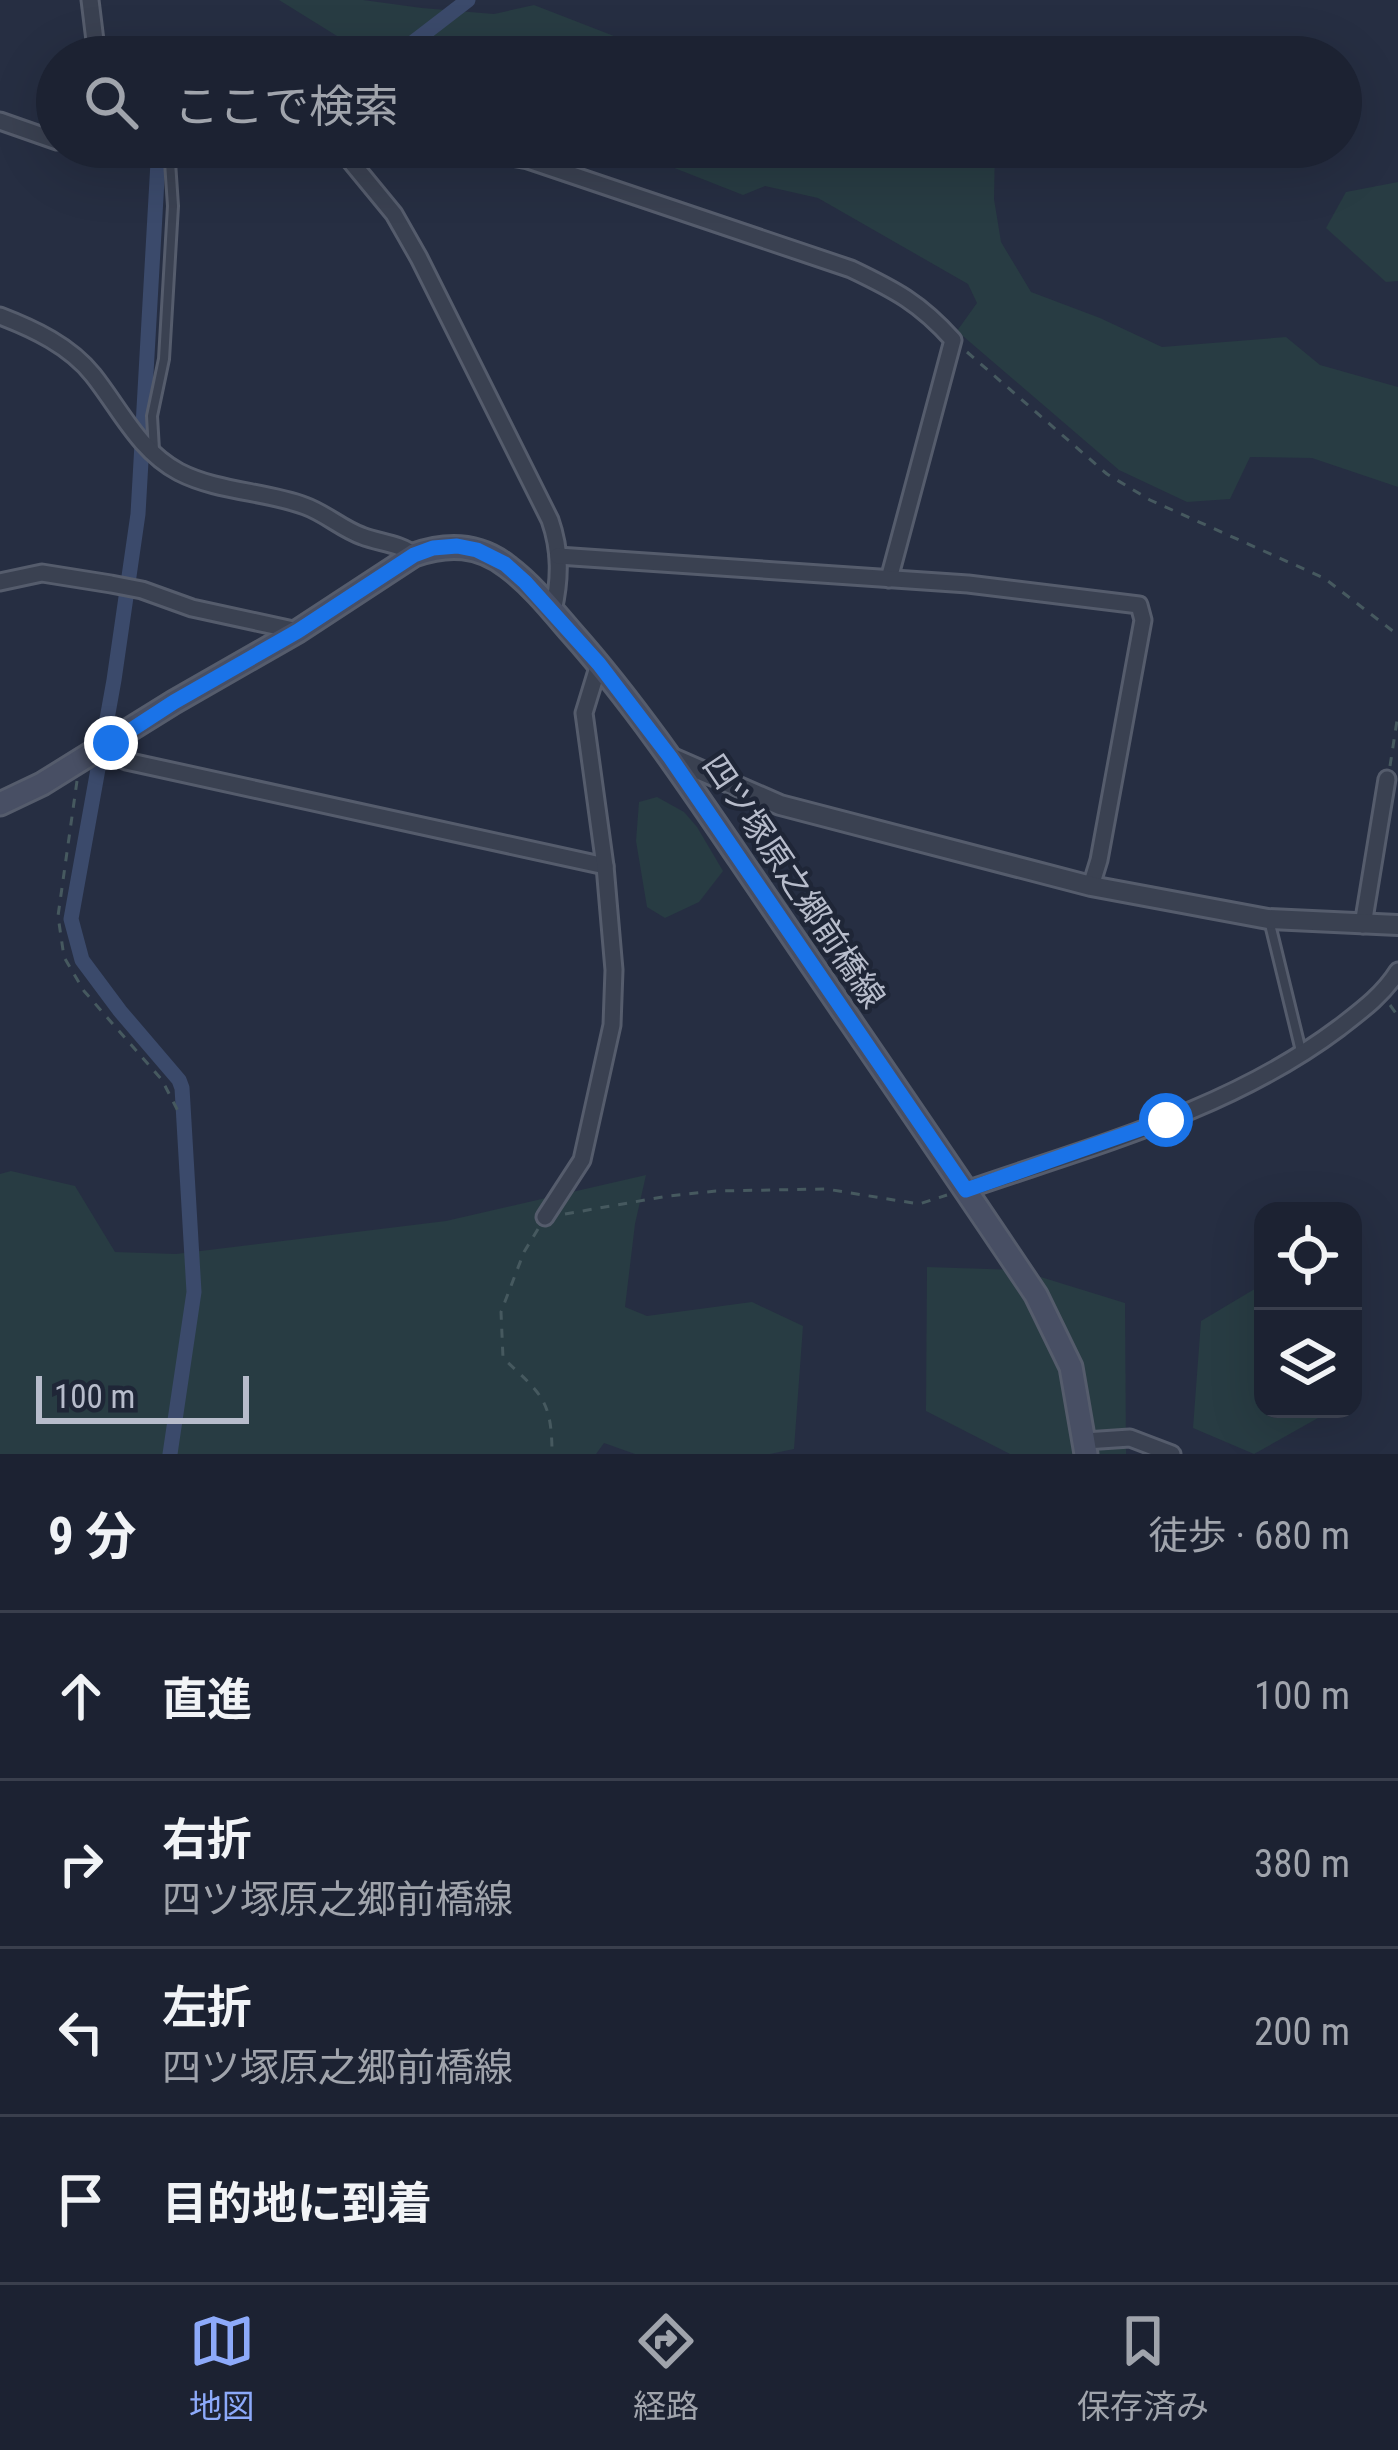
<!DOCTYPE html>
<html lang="ja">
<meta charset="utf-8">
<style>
body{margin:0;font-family:"Roboto Condensed","Noto Sans JP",sans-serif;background:#252a3a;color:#f1f3f6}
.controls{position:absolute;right:36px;bottom:36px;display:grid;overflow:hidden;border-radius:24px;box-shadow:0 12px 48px #0002}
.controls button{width:108px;height:108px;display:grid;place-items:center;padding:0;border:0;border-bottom:3px solid #3a3f4d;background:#1c2232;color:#f1f3f6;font:60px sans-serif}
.scale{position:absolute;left:36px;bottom:30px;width:213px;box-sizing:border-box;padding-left:12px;border:6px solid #b7bccb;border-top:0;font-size:33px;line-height:42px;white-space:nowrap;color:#b7bccb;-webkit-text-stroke:9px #1f2637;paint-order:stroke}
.stop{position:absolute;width:36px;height:36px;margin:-27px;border:9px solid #1a73e8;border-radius:50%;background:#fff}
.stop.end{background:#1a73e8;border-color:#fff;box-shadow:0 3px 12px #0008}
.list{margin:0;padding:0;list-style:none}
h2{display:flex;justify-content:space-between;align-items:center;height:156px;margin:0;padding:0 48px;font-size:51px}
h2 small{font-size:39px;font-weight:400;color:#a0a4ac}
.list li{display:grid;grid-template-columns:78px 1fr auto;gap:36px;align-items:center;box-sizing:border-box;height:168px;padding:0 48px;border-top:3px solid #3a3f4d}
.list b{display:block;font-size:45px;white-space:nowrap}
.list p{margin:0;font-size:39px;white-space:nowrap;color:#a0a4ac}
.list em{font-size:39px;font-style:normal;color:#a0a4ac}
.icon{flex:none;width:66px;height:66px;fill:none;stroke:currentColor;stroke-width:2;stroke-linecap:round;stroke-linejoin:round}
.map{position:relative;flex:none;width:1398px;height:1454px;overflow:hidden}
.search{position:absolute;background:#1c2232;box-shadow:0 12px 48px #0002;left:36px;right:36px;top:36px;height:132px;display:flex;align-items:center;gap:30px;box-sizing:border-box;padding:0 42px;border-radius:66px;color:#a0a4ac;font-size:45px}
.sheet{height:828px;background:#1c2232}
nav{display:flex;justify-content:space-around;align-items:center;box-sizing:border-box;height:168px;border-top:3px solid #3a3f4d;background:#1c2232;font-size:33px;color:#a0a4ac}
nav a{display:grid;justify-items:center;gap:6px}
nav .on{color:#8daafa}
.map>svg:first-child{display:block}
</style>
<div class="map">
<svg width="1398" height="1454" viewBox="0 0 1398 1454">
<rect width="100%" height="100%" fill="#262e42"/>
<!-- green -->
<g fill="#283c43">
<polygon points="279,0 363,0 422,8 494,14 534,5 668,57 397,57 366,54"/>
<polygon points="621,147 995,147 994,199 1001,242 1031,292 1100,318 1162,347 1286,337 1320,365 1398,387 1398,487 1312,458 1250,457 1230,499 1187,502 1119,470 957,331 977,303 968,284 818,198 765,186 743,195"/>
<polygon points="1398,182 1398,281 1386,282 1326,228 1346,192"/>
<polygon points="657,797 684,812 697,827 723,871 699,902 665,918 647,907 636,841 639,802"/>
<polygon points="11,1171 75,1186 115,1252 176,1254 446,1221 646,1175 635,1224 625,1307 647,1316 752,1302 803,1326 794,1449 770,1454 635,1454 604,1443 596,1454 0,1454 0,1174"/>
<polygon points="927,1267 1018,1270 1125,1303 1126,1454 1010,1454 926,1411"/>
<polygon points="1263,1284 1263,1409 1334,1409 1254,1454 1193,1428 1201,1321"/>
</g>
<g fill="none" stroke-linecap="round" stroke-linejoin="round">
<!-- canal -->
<g stroke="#3b4a6b" stroke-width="15">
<polyline points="249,57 283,57"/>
<polyline points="394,57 468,0"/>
<polyline points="158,162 138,514 114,680 71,919 82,960 120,1011 179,1080 182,1088 194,1292 170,1454"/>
</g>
<!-- service casing -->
<g stroke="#555c6c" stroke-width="14">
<g id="service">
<polyline points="154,450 152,416 164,359 173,206 169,147"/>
<polyline points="1269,920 1301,1051"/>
</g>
</g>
<!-- minor casing -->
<g stroke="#555c6c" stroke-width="21">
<g id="minor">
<polyline points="90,0 97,57"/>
<polyline points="0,121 57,141"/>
<polyline points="94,147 110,150 124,147"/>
<path d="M339 147 394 214 419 258 550 520C561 551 560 580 553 611"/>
<path d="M421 147 479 151 528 160 851 269C895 290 920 303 953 340L889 579"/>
<path d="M0 316C34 329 70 346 93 375 120 409 139 451 179 472 218 492 265 491 305 506 325 513 342 529 362 536 380 543 399 543 414 555"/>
<polyline points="558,556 968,584 1139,605 1143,620 1099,860 1091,886"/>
<polyline points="0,582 42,573 111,584 142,590 192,608 298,631"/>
<polyline points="111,743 126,761 605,866"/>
<polyline points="1363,925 1387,779"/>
<path d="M966 1190C1093 1146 1230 1110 1339 1028 1361 1011 1383 995 1398 971"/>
<polyline points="545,1217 582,1160 612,1025 614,970 605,866 584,713 599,664"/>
<polyline points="1085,1441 1130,1438 1172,1454"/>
</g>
</g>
<!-- tertiary casing -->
<g stroke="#555c6c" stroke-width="24">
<polyline id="tertiary" points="670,757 780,805 1091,886 1268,919 1398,925"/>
</g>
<!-- secondary casing -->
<g stroke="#555c6c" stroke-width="27">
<path id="secondary" d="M0 804 42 784 174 702 298 631 414 555C448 543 479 544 508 567 532 585 552 610 571 632 634 703 686 780 739 858 838 1004 938 1148 1036 1295L1071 1367 1086 1454"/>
</g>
<!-- path -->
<g stroke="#46595f" stroke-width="3" stroke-dasharray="9 9" stroke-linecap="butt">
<polyline points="967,352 1107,474 1150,500 1324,578 1398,635"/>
<polyline points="1390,766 1398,714"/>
<polyline points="77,781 58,916 64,957 84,991 162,1080 178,1111"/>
<polyline points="1390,1005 1398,1016"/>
<polyline points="565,1214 668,1196 716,1191 826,1189 919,1204 947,1195"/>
<path d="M538 1229 524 1252 501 1312 503 1358C541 1394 552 1399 552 1454"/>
</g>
<!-- service -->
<use href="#service" stroke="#3a4151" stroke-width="8"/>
<!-- minor -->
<use href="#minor" stroke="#3a4151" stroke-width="15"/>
<!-- tertiary -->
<use href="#tertiary" stroke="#3a4151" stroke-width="18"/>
<!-- secondary -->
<use href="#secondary" stroke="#484f64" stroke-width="21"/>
</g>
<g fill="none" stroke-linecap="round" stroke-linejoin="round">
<!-- route -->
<polyline stroke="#1a73e8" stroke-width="15" points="111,743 174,702 298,631 414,555 433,548 457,546 477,550 505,564 525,582 599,664 670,757 966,1190 1166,1120"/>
</g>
<g text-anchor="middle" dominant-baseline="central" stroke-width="9" stroke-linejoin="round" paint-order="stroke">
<!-- street labels -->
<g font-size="33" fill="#b7bccb" stroke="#1f2637">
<text transform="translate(794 881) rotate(56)">四ツ塚原之郷前橋線</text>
</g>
</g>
</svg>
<div class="controls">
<button><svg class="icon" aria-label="locate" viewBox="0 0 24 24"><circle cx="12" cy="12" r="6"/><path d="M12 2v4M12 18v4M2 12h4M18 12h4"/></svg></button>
<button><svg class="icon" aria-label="layers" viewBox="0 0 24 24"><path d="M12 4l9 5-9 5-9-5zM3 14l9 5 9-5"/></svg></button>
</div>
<div class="scale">100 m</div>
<div class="stop" style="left:1166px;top:1120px"></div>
<div class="stop end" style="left:111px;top:743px"></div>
<div class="search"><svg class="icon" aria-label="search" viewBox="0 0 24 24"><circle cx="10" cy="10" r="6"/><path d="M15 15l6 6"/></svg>ここで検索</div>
</div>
<section class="sheet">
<h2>9 分<small>徒歩 · 680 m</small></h2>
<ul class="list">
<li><svg class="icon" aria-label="ahead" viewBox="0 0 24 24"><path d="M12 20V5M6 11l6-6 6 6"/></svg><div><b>直進</b></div><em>100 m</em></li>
<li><svg class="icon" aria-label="right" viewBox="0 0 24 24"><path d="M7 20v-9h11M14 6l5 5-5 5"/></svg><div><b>右折</b><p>四ツ塚原之郷前橋線</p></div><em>380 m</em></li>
<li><svg class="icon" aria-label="left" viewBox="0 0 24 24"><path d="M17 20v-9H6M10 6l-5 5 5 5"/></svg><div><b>左折</b><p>四ツ塚原之郷前橋線</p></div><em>200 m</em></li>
<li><svg class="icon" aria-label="arrive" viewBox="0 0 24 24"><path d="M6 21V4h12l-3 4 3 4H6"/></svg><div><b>目的地に到着</b></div></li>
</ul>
</section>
<nav>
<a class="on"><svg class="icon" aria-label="map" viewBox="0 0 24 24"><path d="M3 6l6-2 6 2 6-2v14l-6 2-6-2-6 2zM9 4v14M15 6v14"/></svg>地図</a>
<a><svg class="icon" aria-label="directions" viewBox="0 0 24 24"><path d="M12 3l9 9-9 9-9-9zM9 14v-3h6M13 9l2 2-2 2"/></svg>経路</a>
<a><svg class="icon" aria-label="saved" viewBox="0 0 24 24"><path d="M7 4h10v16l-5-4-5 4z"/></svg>保存済み</a>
</nav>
